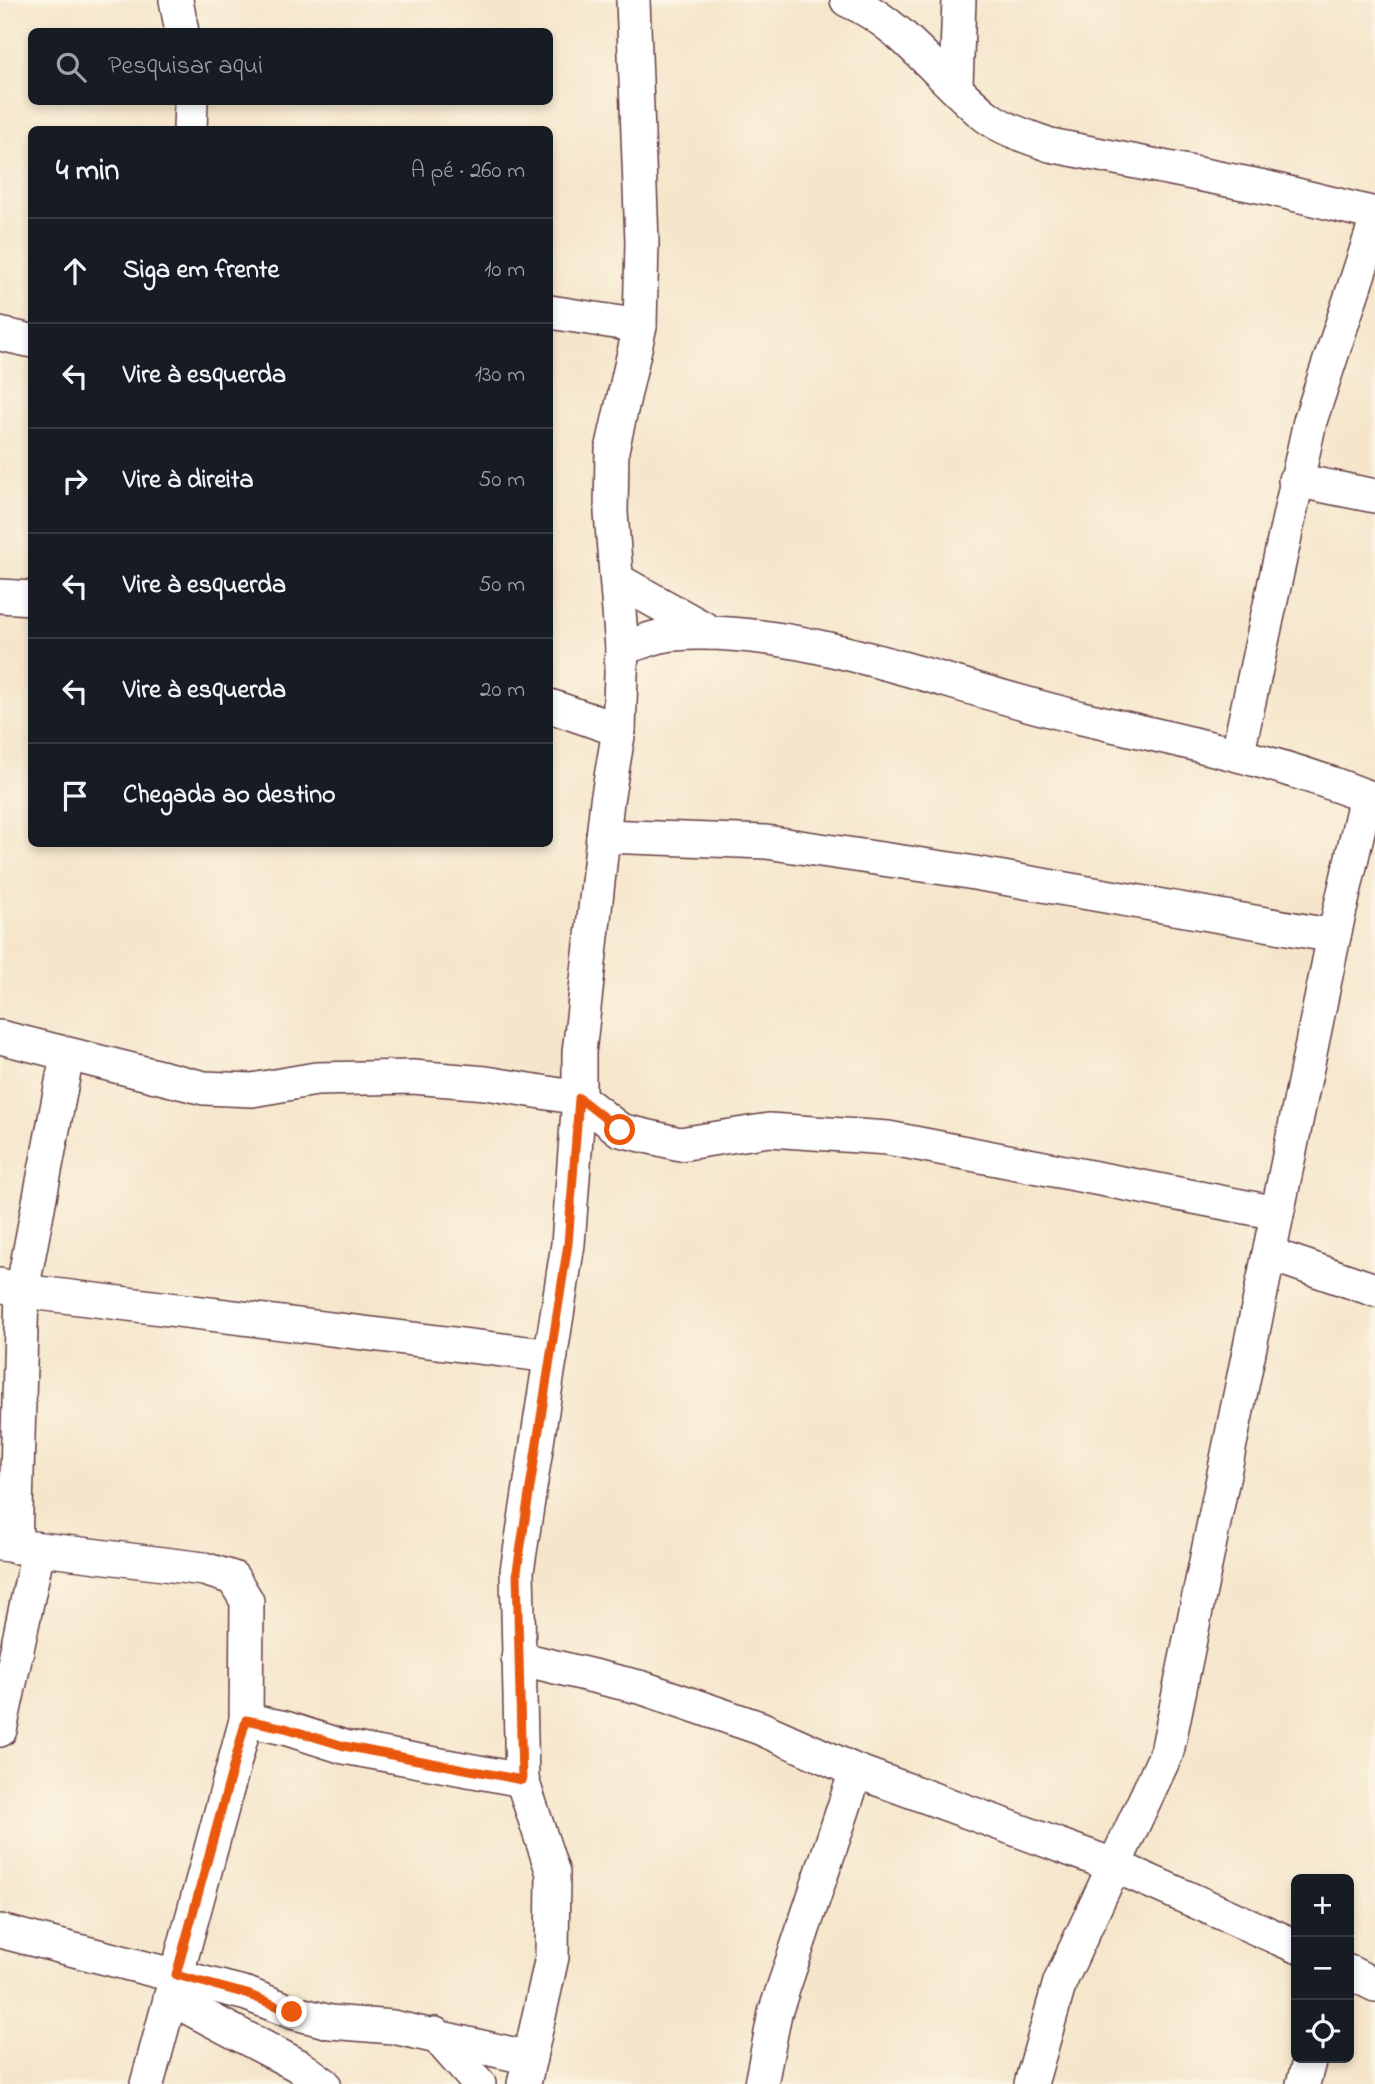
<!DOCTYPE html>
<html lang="pt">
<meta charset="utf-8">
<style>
body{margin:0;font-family:"Indie Flower",sans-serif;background:#20242c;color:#f1f3f6}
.controls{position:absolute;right:21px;bottom:21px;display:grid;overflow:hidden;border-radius:10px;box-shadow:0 4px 10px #0003}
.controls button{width:63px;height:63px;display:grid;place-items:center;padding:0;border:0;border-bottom:2px solid #363941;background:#171b24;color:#f1f3f6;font:35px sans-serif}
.stop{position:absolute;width:21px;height:21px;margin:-16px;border:5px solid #ea580c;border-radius:50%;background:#fff}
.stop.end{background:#ea580c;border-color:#fff;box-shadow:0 2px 7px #0008}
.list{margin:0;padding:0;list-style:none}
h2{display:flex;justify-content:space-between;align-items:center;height:91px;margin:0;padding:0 28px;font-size:30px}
h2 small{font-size:23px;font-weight:400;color:#9ea1a6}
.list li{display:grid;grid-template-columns:46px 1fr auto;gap:21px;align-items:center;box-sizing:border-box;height:105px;padding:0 28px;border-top:2px solid #363941}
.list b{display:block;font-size:26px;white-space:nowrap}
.list em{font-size:23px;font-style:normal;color:#9ea1a6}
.icon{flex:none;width:38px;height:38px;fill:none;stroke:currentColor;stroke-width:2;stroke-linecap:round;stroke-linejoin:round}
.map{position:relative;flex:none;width:1375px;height:2084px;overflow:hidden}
.search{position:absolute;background:#171b24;box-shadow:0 4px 10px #0003;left:28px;top:28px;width:525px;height:77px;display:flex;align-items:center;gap:18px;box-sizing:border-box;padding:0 24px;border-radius:10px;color:#9ea1a6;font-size:26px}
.panel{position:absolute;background:#171b24;box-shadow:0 4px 10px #0003;left:28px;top:126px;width:525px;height:721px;border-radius:10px}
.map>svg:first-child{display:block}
</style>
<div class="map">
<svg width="1375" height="2084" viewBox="0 0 1375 2084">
<rect width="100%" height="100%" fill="#fcf5e5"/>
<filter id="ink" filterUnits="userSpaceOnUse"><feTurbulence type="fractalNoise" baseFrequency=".0143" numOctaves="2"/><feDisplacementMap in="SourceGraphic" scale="14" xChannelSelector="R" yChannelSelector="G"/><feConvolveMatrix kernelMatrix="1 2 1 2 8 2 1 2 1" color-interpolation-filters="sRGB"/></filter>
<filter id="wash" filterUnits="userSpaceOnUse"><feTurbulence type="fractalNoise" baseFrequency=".00686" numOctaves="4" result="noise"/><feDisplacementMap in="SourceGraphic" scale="28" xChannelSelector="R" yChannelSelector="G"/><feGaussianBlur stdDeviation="1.57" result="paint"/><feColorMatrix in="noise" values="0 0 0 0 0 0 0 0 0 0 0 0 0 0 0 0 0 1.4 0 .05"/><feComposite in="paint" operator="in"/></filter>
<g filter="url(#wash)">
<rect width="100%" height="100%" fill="#f5e6cb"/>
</g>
<g filter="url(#ink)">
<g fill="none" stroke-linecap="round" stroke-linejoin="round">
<!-- minor casing -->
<g stroke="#643d43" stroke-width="36">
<g id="minor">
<polyline points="176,0 182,32"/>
<path d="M847 0C905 25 938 78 986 116 1004 130 1029 137 1050 145L1264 187 1375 214"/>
<polyline points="956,85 959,0"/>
<polyline points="190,130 191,102"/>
<polyline points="550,312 640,326"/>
<polyline points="0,334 32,341"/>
<polyline points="1295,480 1375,496"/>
<polyline points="617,580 712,633"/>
<polyline points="0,596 32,598"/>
<path d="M622 648C638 644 657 635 673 634 803 624 952 688 1078 717 1179 741 1279 760 1375 800"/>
<polyline points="550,706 619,730"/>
<polyline points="1238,752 1310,421 1375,224"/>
<polyline points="603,836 766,842 957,870 1334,936"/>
<polyline points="0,1037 204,1088 252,1090 316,1079 413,1077 486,1083 579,1098 620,1130 680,1144 769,1130 888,1138 1277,1213"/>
<polyline points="1269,1254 1375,1290"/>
<polyline points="0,1285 22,1291 551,1356"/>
<polyline points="0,1544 204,1569 233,1578 247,1601 246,1720 285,1728 344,1747 522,1780"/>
<polyline points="15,1547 22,1291 67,1056"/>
<polyline points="518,1658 643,1688 760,1728 856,1771 1113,1865 1296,1946"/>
<polyline points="0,1730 38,1550"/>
<polyline points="0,1931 247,1994 292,2012 330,2022 393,2027 530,2058"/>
<polyline points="1349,1972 1375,1985"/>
<polyline points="170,1998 299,2066 324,2084"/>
<polyline points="435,2034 479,2084"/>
<polyline points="147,2084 246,1720"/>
<polyline points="524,2084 552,1957 553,1873 522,1780 517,1571 568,1244 579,1098 579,1053 607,801 619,730 622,648 611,513 612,450 640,326 642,242 633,0"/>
<polyline points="761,2084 775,2013 856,1771"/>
<polyline points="1031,2084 1060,1982 1167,1752 1334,936 1366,796"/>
<polyline points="1303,2084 1310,2058"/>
</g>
</g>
<!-- minor -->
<use href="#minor" stroke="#fff" stroke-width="33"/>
</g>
</g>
<g fill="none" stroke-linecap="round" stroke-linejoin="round" filter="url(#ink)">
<!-- route -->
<polyline stroke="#ea580c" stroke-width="9" points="292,2012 247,1994 176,1975 246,1720 285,1728 344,1746 522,1780 517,1571 568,1244 579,1098 620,1130"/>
</g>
</svg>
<div class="controls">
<button>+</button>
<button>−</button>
<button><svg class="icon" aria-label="locate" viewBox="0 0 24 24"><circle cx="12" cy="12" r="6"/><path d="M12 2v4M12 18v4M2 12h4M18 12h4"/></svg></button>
</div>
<div class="stop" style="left:620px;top:1130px"></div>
<div class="stop end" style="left:292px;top:2012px"></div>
<div class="search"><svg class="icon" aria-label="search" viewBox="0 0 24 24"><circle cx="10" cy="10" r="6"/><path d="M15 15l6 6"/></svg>Pesquisar aqui</div>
<section class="panel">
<h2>4 min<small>A pé · 260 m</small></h2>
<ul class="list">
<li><svg class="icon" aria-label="ahead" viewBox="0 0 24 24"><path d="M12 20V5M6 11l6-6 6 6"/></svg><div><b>Siga em frente</b></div><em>10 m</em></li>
<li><svg class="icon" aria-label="left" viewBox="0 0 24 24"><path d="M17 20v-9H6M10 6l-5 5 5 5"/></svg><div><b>Vire à esquerda</b></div><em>130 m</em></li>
<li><svg class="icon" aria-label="right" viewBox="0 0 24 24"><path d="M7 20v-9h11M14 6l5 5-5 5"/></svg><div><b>Vire à direita</b></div><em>50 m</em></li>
<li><svg class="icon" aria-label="left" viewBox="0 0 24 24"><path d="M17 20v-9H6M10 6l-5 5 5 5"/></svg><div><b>Vire à esquerda</b></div><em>50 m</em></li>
<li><svg class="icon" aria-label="left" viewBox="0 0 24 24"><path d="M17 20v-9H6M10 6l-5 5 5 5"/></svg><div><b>Vire à esquerda</b></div><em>20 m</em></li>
<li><svg class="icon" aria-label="arrive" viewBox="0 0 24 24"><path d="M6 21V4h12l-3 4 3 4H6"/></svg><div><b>Chegada ao destino</b></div></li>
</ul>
</section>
</div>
